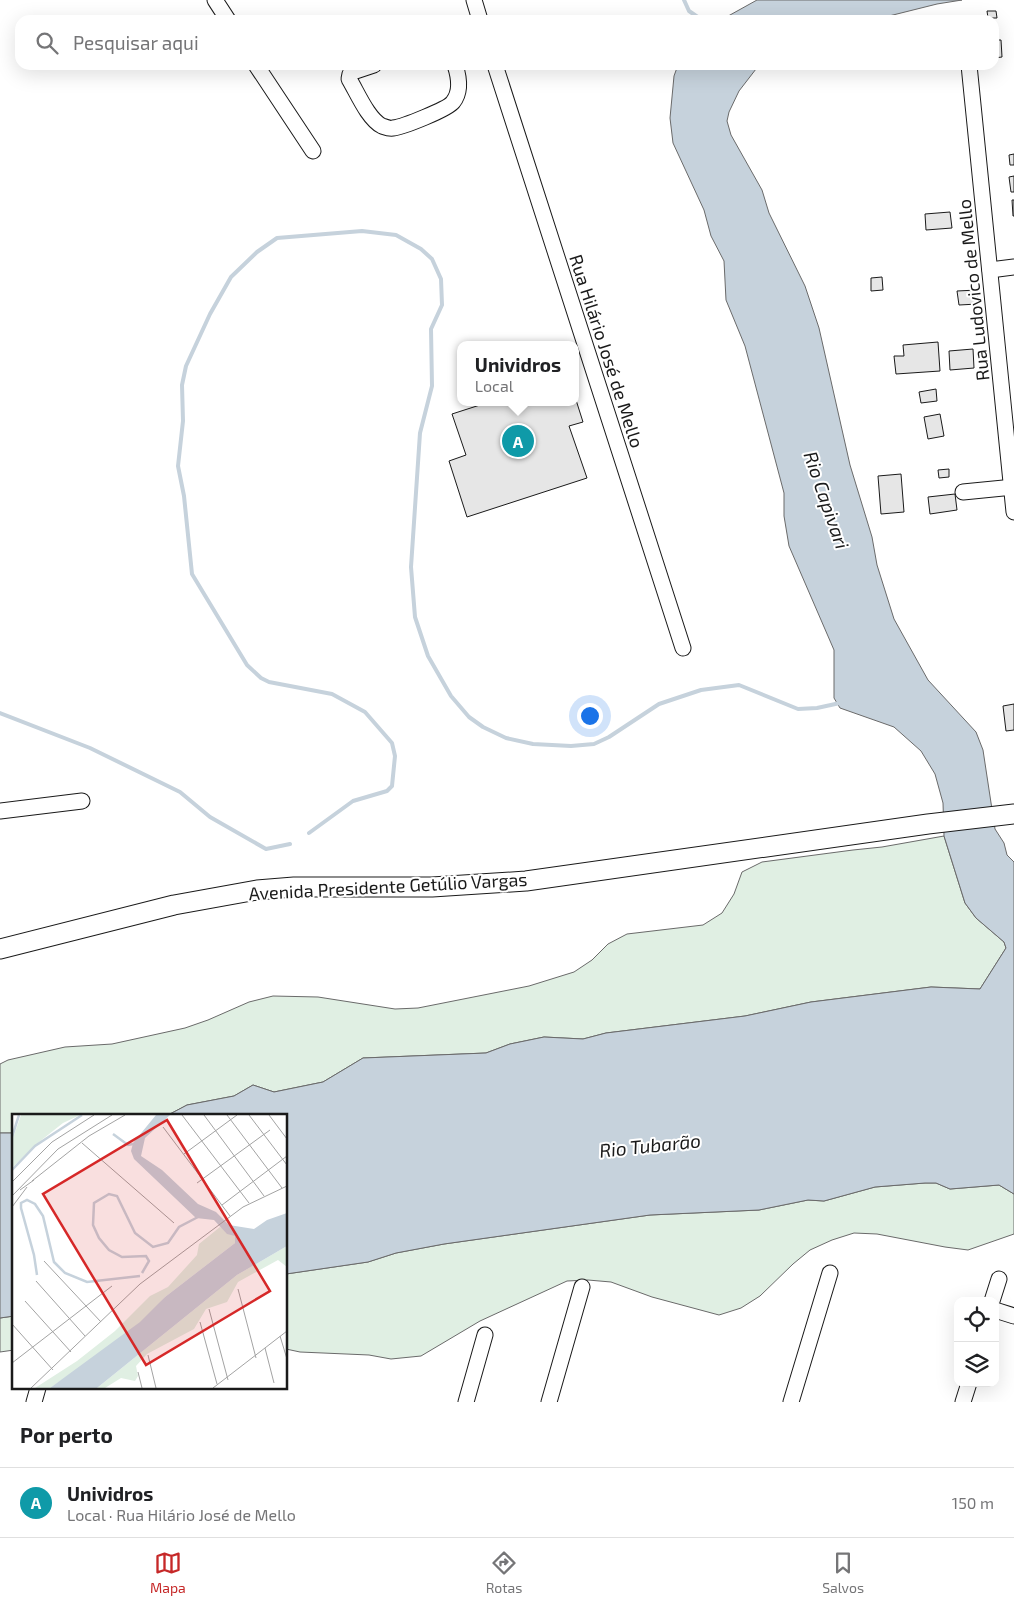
<!DOCTYPE html>
<html lang="pt">
<meta charset="utf-8">
<style>
body{margin:0;font-family:"Exo 2",sans-serif;background:#f6f6f6;color:#202124}
.controls{position:absolute;right:15px;bottom:15px;display:grid;overflow:hidden;border-radius:10px;box-shadow:0 5px 20px #0002}
.controls button{width:45px;height:45px;display:grid;place-items:center;padding:0;border:0;border-bottom:1px solid #e0e0e0;background:#fff;color:#202124;font:25px sans-serif}
.you{position:absolute;left:589px;top:715px;width:18px;height:18px;margin:-12px;border:4px solid #fff;border-radius:50%;background:#1a73e8;box-shadow:0 0 0 8px #1a73e833}
.badge{display:grid;place-items:center;width:32px;height:32px;border-radius:50%;background:#c62828;color:#fff;font-size:16px;font-weight:700}
.pin{position:absolute;translate:-50% -50%;border:2px solid #fff;box-shadow:0 1px 5px #0006}
.popup{position:absolute;left:457px;top:341px;width:122px;height:65px;box-sizing:border-box;display:grid;place-content:center;border-radius:10px;background:#fff;filter:drop-shadow(0 1px 4px #0005);font-size:16px;white-space:nowrap;color:#757577}
.popup b{font-size:19px;color:#202124}
.popup::after{content:'';position:absolute;left:50%;top:100%;margin-left:-10px;border:10px solid transparent;border-top-color:#fff}
.list{margin:0;padding:0;list-style:none}
h2{display:flex;justify-content:space-between;align-items:center;height:65px;margin:0;padding:0 20px;font-size:21px}
h2 small{font-size:16px;font-weight:400;color:#757577}
.list li{display:grid;grid-template-columns:32px 1fr auto;gap:15px;align-items:center;box-sizing:border-box;height:70px;padding:0 20px;border-top:1px solid #e0e0e0}
.list b{display:block;font-size:19px;white-space:nowrap}
.list p{margin:0;font-size:16px;white-space:nowrap;color:#757577}
.list em{font-size:16px;font-style:normal;color:#757577}
.icon{flex:none;width:28px;height:28px;fill:none;stroke:currentColor;stroke-width:2;stroke-linecap:round;stroke-linejoin:round}
.map{position:relative;flex:none;width:1014px;height:1402px;overflow:hidden}
.search{position:absolute;background:#fff;box-shadow:0 5px 20px #0002;left:15px;right:15px;top:15px;height:55px;display:flex;align-items:center;gap:12px;box-sizing:border-box;padding:0 18px;border-radius:15px;color:#757577;font-size:19px}
.sheet{height:135px;background:#fff}
nav{display:flex;justify-content:space-around;align-items:center;box-sizing:border-box;height:70px;border-top:1px solid #e0e0e0;background:#fff;font-size:14px;color:#757577}
nav a{display:grid;justify-items:center;gap:2px}
nav .on{color:#c62828}
.map>svg:first-child{display:block}
</style>
<div class="map">
<svg width="1014" height="1402" viewBox="0 0 1014 1402">
<rect width="100%" height="100%" fill="#fff"/>
<!-- green -->
<g fill="#e0efe3" stroke="#6a6a6a">
<polygon points="944,836 965,903 976,918 1004,942 1006,948 980,989 931,987 811,1002 745,1016 606,1033 583,1039 544,1037 510,1044 486,1053 363,1058 323,1082 274,1092 253,1085 234,1096 187,1105 170,1114 161,1116 14,1116 14,1133 0,1133 0,1064 8,1060 65,1047 112,1044 185,1028 208,1020 249,1002 273,996 318,997 395,1009 418,1008 529,986 574,972 592,960 608,944 627,934 703,925 722,913 734,894 742,872 762,862 853,850 882,847"/>
<polygon points="925,1183 936,1183 950,1189 999,1185 1014,1194 1014,1234 968,1250 945,1247 877,1234 854,1233 832,1240 810,1250 793,1264 760,1296 741,1308 719,1315 652,1297 611,1282 588,1280 567,1281 480,1321 421,1356 391,1359 369,1355 300,1352 286,1349 286,1274 368,1262 396,1253 444,1244 650,1215 759,1210 808,1200 824,1201 875,1187"/>
<polygon points="14,1316 14,1350 0,1352 0,1318"/>
</g>
<!-- water -->
<g fill="#c6d2dc" stroke="#6a6a6a">
<polygon points="757,0 962,0 937,4 873,20 721,20"/>
<polygon points="678,65 762,65 756,69 739,91 729,112 727,121 731,135 762,190 769,213 805,286 819,328 850,465 872,537 877,565 894,619 928,680 976,732 983,750 995,829 1004,843 1007,855 1014,862 1014,1194 999,1185 950,1189 936,1183 925,1183 875,1187 824,1201 808,1200 759,1210 650,1215 444,1244 396,1253 368,1262 286,1274 286,1116 161,1116 170,1114 187,1105 234,1096 253,1085 274,1092 323,1082 363,1058 486,1053 510,1044 544,1037 583,1039 606,1033 745,1016 811,1002 931,987 980,989 1006,948 1004,942 976,918 965,903 944,836 943,803 935,774 921,751 894,727 840,708 834,698 834,650 789,546 784,516 784,493 745,346 726,300 724,261 711,236 704,210 673,143 670,118 674,76"/>
<polygon points="0,1133 14,1133 14,1316 0,1318"/>
</g>
<g fill="none" stroke-linecap="round" stroke-linejoin="round">
<!-- stream -->
<g stroke="#c6d2dc" stroke-width="4">
<polyline points="684,0 689,11 702,20"/>
<polyline points="0,713 90,748 180,792 210,817 266,849 290,844"/>
<polyline points="309,833 353,801 387,791 392,786 395,756 392,743 365,712 332,694 269,682 261,678 247,665 192,574 184,496 178,466 183,421 182,385 186,366 210,314 231,277 257,252 277,238 362,231 396,235 421,249 432,259 441,279 442,305 431,329 432,386 420,433 411,567 415,617 428,656 451,696 469,717 483,727 506,738 533,744 571,746 594,744 609,737 659,704 701,690 739,685 798,709 817,708 840,703"/>
</g>
</g>
<!-- building -->
<g fill="#e6e6e6" stroke="#1a1a1a">
<polygon points="987,11 996,11 997,18 988,18"/>
<polygon points="994,40 1001,40 1002,57 994,58"/>
<polygon points="1014,154 1014,165 1010,165 1009,155"/>
<polygon points="1014,176 1014,192 1011,192 1009,177"/>
<polygon points="1012,200 1014,200 1014,216 1013,216"/>
<polygon points="950,212 952,228 926,230 925,214"/>
<polygon points="882,277 883,290 871,291 871,278"/>
<polygon points="977,290 978,304 959,305 957,291"/>
<polygon points="938,342 940,371 896,374 894,356 904,356 903,345"/>
<polygon points="973,349 974,368 950,370 949,351"/>
<polygon points="936,389 937,401 921,403 919,392"/>
<polygon points="576,400 583,422 569,426 587,478 467,517 449,461 466,455 452,414 483,404 482,402 576,402"/>
<polygon points="940,414 944,436 928,439 924,417"/>
<polygon points="949,469 949,477 939,478 938,470"/>
<polygon points="901,474 904,512 881,514 878,476"/>
<polygon points="955,494 957,510 930,514 928,497"/>
<polygon points="1014,704 1014,730 1006,731 1003,706"/>
</g>
<g fill="none" stroke-linecap="round" stroke-linejoin="round">
<!-- minor casing -->
<g stroke="#1a1a1a" stroke-width="17">
<g id="minor">
<polyline points="215,0 228,20"/>
<polyline points="474,0 480,20"/>
<polyline points="256,65 313,151"/>
<path d="M374 65 353 72 350 74 349 79C357 92 368 119 382 126 385 127 390 129 393 128 403 127 448 109 453 102 461 92 459 77 455 65"/>
<polyline points="495,65 683,648"/>
<polyline points="969,65 1014,512"/>
<polyline points="990,270 1014,267"/>
<polyline points="963,492 1014,487"/>
<polyline points="0,811 82,801"/>
<polyline points="992,1301 999,1279"/>
<polyline points="995,1310 1014,1316"/>
<polyline points="34,1402 38,1388"/>
<polyline points="466,1402 485,1335"/>
<polyline points="549,1402 582,1287"/>
<polyline points="791,1402 830,1273"/>
<polyline points="963,1402 969,1383"/>
</g>
</g>
<!-- major casing -->
<g stroke="#1a1a1a" stroke-width="21">
<polyline id="major" points="0,949 174,905 257,890 294,887 432,887 526,881 928,824 1014,814"/>
</g>
<!-- minor -->
<use href="#minor" stroke="#fff" stroke-width="15"/>
<!-- major -->
<use href="#major" stroke="#fff" stroke-width="19"/>
</g>
<g text-anchor="middle" dominant-baseline="central" stroke-width="4" stroke-linejoin="round" paint-order="stroke">
<!-- street labels -->
<g font-size="18" fill="#1a1a1a" stroke="#fff">
<text transform="translate(973 290) rotate(-96)">Rua Ludovico de Mello</text>
<text transform="translate(607 351) rotate(72)">Rua Hilário José de Mello</text>
<text transform="translate(388 886) rotate(-3)">Avenida Presidente Getúlio Vargas</text>
</g>
<!-- water labels -->
<g font-size="19" font-style="italic" fill="#1a1a1a" stroke="#fff">
<text transform="translate(827 500) rotate(71)">Rio Capivari</text>
<text transform="translate(650 1145) rotate(-6)">Rio Tubarão</text>
</g>
</g>
<!-- overview -->
<g transform="translate(12 1114)">
<rect width="275" height="275" fill="#fff"/>
<path d="M9 1H68L51 9 22 32 0 54V27ZM208 113 224 122 223 129 153 183 134 204 86 241 38 274H23L65 247 103 217 138 182 156 173 185 141 187 130ZM275 132V153L266 146 226 168 215 188 194 195 182 215 135 240 124 252 126 262 123 267 109 264 93 274H85L225 161Z" fill="#e0efe3"/>
<path d="M144 1H158L133 24 129 42 150 56 186 90 204 98 217 111 242 115 255 106 275 99V132L225 161 85 274H38L128 208 153 183 223 129V122L215 120 202 106 184 104 122 45 119 37 121 29Z" fill="#c6d2dc"/>
<path fill="none" stroke="#c6d2dc" stroke-width="2.5" d="M101 20 116 31 121 30M0 23 7 1M0 56 23 32 70 1M130 159 137 147 134 142 110 143 97 136 87 124 81 111 82 89 97 80 105 82 123 119 141 133 156 129 167 113 186 103M25 161 22 141 9 94V89L15 86 23 90 31 102 42 148 53 159 75 168 128 162"/>
<path fill="none" stroke="#a3a3a3" stroke-width="1" d="M170 1 237 89M192 1 252 82M215 1 270 74M237 1 275 51M257 1 275 25M151 13 218 102M70 29 162 109M172 40 225 1M20 67 77 22 113 1M0 68 40 28 82 1M185 69 258 16M8 76 22 66M0 82 46 35 100 1M210 91 275 42M0 93 15 73M32 147 89 208M24 167 73 222M226 175 244 244M13 187 59 238M197 195 216 266M188 208 205 270M0 210 41 256M268 222 275 245M253 234 262 269M136 241 144 274M0 249 100 172M126 258 130 274M19 274 128 170 231 93 275 72M201 274 275 217"/>
<path fill="#d62828" fill-opacity="0.15" stroke="#d62828" stroke-width="2.5" d="M155 6 258 177 134 251 31 80Z"/>
<rect width="275" height="275" fill="none" stroke="#1a1a1a" stroke-width="2.5"/>
</g>
</svg>
<div class="controls">
<button><svg class="icon" aria-label="locate" viewBox="0 0 24 24"><circle cx="12" cy="12" r="6"/><path d="M12 2v4M12 18v4M2 12h4M18 12h4"/></svg></button>
<button><svg class="icon" aria-label="layers" viewBox="0 0 24 24"><path d="M12 4l9 5-9 5-9-5zM3 14l9 5 9-5"/></svg></button>
</div>
<div class="you"></div>
<div class="pin badge" style="left:518px;top:441px;background:#0f9aa8">A</div>
<div class="popup"><b>Unividros</b>Local</div>
<div class="search"><svg class="icon" aria-label="search" viewBox="0 0 24 24"><circle cx="10" cy="10" r="6"/><path d="M15 15l6 6"/></svg>Pesquisar aqui</div>
</div>
<section class="sheet">
<h2>Por perto<small></small></h2>
<ul class="list">
<li><span class="badge" style="background:#0f9aa8">A</span><div><b>Unividros</b><p>Local · Rua Hilário José de Mello</p></div><em>150 m</em></li>
</ul>
</section>
<nav>
<a class="on"><svg class="icon" aria-label="map" viewBox="0 0 24 24"><path d="M3 6l6-2 6 2 6-2v14l-6 2-6-2-6 2zM9 4v14M15 6v14"/></svg>Mapa</a>
<a><svg class="icon" aria-label="directions" viewBox="0 0 24 24"><path d="M12 3l9 9-9 9-9-9zM9 14v-3h6M13 9l2 2-2 2"/></svg>Rotas</a>
<a><svg class="icon" aria-label="saved" viewBox="0 0 24 24"><path d="M7 4h10v16l-5-4-5 4z"/></svg>Salvos</a>
</nav>
